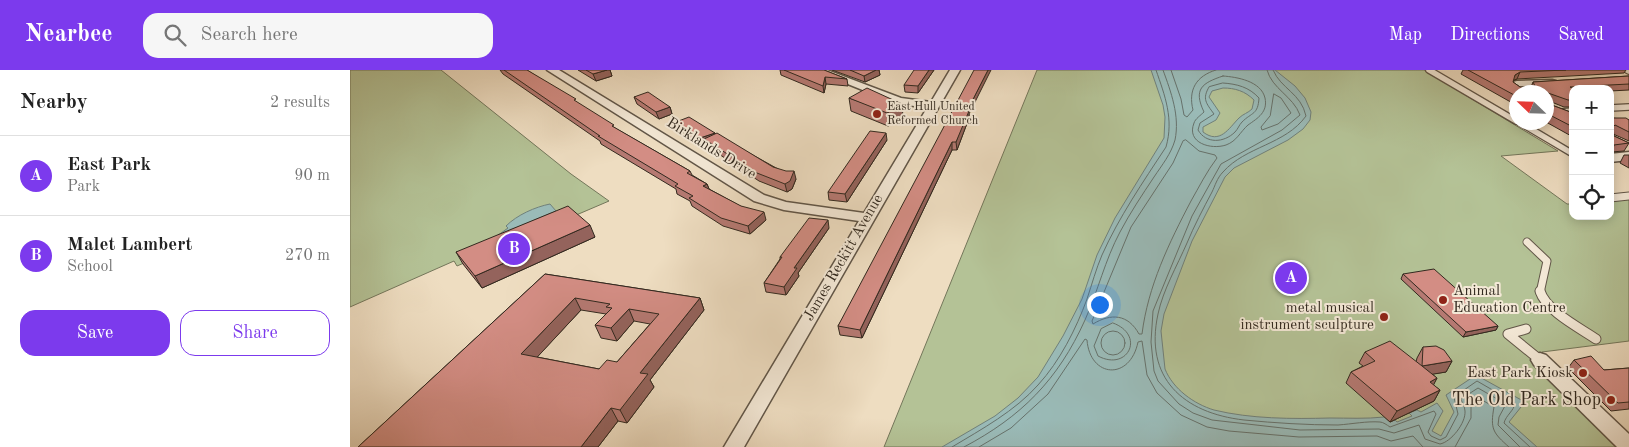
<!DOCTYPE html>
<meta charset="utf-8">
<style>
body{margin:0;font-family:"Old Standard TT",serif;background:#f6f6f6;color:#222}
.controls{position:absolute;right:15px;top:15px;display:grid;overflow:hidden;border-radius:10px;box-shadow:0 2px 12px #0003}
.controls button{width:45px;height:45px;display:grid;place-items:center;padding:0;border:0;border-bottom:1px solid #e0e0e0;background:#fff;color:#222;font:25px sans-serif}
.compass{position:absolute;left:1159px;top:15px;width:45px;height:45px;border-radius:50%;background:#fff;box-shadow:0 2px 12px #0003;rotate:293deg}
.you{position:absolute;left:749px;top:234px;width:18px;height:18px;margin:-12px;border:4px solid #fff;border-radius:50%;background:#1a73e8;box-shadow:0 0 0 8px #1a73e833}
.badge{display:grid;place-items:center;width:32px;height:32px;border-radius:50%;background:#7c3aed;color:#fff;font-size:16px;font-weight:700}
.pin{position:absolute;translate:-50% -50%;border:2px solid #fff;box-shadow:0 1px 5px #0006}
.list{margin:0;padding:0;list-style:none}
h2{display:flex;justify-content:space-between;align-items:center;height:65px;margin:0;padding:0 20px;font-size:21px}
h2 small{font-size:16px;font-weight:400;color:#767676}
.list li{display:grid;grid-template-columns:32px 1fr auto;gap:15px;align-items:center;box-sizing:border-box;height:80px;padding:0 20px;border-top:1px solid #e0e0e0}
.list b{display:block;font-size:19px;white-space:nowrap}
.list p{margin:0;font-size:16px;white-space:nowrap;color:#767676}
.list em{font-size:16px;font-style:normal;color:#767676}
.actions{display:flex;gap:10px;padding:15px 20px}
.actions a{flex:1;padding:11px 0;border:1px solid #7c3aed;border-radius:15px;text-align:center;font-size:18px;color:#7c3aed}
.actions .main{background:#7c3aed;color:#fff}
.icon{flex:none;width:28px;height:28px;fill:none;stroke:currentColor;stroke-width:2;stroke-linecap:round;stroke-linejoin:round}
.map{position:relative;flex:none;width:1279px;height:377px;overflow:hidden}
header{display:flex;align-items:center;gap:30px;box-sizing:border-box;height:70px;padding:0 25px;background:#7c3aed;color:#fff}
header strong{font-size:24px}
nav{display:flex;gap:28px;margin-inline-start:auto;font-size:18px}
.search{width:350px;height:45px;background:#f6f6f6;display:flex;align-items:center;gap:12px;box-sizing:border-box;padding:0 18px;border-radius:15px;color:#767676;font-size:19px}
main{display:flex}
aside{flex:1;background:#fff}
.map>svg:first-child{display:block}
</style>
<header>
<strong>Nearbee</strong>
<div class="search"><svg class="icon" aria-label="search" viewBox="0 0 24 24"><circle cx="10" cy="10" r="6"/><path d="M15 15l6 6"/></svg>Search here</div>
<nav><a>Map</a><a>Directions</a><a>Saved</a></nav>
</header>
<main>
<aside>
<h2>Nearby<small>2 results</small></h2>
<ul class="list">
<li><span class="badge">A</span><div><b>East Park</b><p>Park</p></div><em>90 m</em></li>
<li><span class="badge">B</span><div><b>Malet Lambert</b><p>School</p></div><em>270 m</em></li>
</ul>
<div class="actions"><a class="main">Save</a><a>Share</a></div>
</aside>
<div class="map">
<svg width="1279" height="377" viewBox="0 0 1279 377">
<rect width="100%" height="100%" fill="#eeddc1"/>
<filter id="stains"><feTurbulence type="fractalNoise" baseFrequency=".004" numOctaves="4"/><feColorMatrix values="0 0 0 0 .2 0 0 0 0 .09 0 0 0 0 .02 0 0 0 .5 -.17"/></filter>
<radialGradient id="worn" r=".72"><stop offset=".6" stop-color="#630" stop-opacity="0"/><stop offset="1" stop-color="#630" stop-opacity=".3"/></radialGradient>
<!-- green -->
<g fill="#b4c296" stroke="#73765a">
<polygon points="0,0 91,0 221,104 259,131 107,196 104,191 0,237"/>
<polygon points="687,0 1074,0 1208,81 1151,86 1217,134 1223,134 1223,146 1260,146 1260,130 1279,128 1279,271 1192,282 1279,371 1279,377 534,377"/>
</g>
<!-- water -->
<g fill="#9abbb8" stroke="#70817b" fill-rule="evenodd">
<path d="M801 0H925L945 16 955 28 961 42 960 50 953 59 938 70 884 98 875 107 842 171 814 244 811 261 815 299C823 319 844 334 864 340 901 349 942 349 980 348 998 348 1016 349 1034 347L1040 352 1045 350 1047 352 1062 346 1059 343 1067 340 1071 342 1087 333 1093 341 1082 361 1091 366 1104 342 1096 325 1126 305 1175 332 1159 352 1187 377H592L645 346 668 328 688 307 713 266 732 229 747 185 765 148 814 68 815 47 813 35ZM873 18C885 18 895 21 904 30L902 39C898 43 893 44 889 48 879 58 870 75 853 62V57L866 50 870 43 859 27 862 21Z"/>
<path d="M200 134 206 141 147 166 158 158 156 156C167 145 185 137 200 134Z"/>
</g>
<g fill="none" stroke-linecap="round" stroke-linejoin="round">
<!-- shore -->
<g stroke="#66726c" stroke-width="1">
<path d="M821 0 831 29 834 45 837 47 843 40C838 20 846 6 866 0"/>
<path d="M917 0C922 19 943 26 950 45L932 60 871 94 842 146 803 241 801 272 804 301 808 311 829 334 843 343 862 350 950 360 1029 359 1044 363 1069 355 1075 369 1090 374C1101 372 1116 353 1115 341 1115 337 1112 333 1111 329L1128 318 1156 334 1149 347 1148 355 1170 377"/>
<path d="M923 0C931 19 951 23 956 46 935 75 896 76 873 102 867 108 865 116 862 122 853 139 844 156 837 173 827 196 813 220 808 244 794 308 833 343 894 350 925 353 957 355 988 355 1002 354 1017 351 1030 352 1033 352 1037 355 1040 357L1084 341 1086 344 1078 362 1081 366 1090 370 1096 367 1108 344 1104 327 1127 311 1165 333C1164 341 1156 345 1154 353L1180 377"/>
<path d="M873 6C887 7 911 11 915 28 918 42 908 48 898 55 890 62 887 71 876 75 861 80 836 73 844 53 845 49 851 45 854 42 843 19 852 13 873 6Z"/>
<path d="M873 13C887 14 899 17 909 28 908 45 902 42 892 52 889 55 888 59 885 62 874 73 856 74 848 60L850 53 864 44C856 33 852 29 859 17Z"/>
<polygon points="924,24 931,28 941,43 928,54 912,60 911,57 920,46"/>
<path d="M836 70 849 81 865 85 867 88C857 101 849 117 841 131 819 173 798 216 792 264H789C778 244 761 243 743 254L742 251 781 157 823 93 833 71Z"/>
<path d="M763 253C796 265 778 302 748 286L744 276 751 259Z"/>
<circle cx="763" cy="273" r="12"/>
<path d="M602 377C632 359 665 341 688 315 710 291 726 259 737 229 742 214 746 199 752 185 769 147 793 112 816 77 824 49 815 26 806 0"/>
<path d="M614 377C671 347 708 310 735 250 748 221 755 190 770 162 780 143 792 125 804 107 812 95 821 84 825 70 830 46 821 22 813 0"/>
<path d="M629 377 661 358 698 324 735 269 737 270C740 308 780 311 788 272L792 271 797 305 807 323 831 345 857 357 879 361 949 367 1027 366 1041 371 1063 366 1073 377"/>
<path d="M1105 377 1121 348V332L1127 327 1144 337C1140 359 1143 363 1159 377"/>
</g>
<!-- lane-far2 casing -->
<g stroke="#615648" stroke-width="8">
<g id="lane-far2">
<polyline points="1079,0 1166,51"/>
<polyline points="1277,0 1279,1"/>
<polyline points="1260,38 1279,37"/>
<polyline points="1211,42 1223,41"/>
<polyline points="1169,52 1223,84"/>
</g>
</g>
<!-- lane-far1 casing -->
<g stroke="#615648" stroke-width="9">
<g id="lane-far1">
<polyline points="1260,128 1279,126"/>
<polyline points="1177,172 1197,191 1190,223"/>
</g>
</g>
<!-- lane casing -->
<g stroke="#615648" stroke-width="11">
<g id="lane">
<path d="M1190 221C1196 241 1230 258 1246 269"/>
<polyline points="1176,259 1158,264 1190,290"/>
</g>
</g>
<!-- street casing -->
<g stroke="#615648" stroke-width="3">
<g id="street">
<polygon points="197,0 209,0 414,125 436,132 514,143 577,38 545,33 463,0 477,0 551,28 581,32 600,0 610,0 394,377 374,377 509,151 434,140 404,131"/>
<polygon points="1202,10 1206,11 1207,13 1206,15 1173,17 1179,20 1180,22 1167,22 1161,18 1163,12 1167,11"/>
<polygon points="1279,82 1279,90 1260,92 1260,84"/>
<polygon points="1190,283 1196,285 1279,364 1279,377 1267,377 1184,295 1181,290 1184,285"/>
</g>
</g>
<!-- lane-far2 -->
<use href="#lane-far2" stroke="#f4e9d7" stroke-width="5.5"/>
<!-- lane-far1 -->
<use href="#lane-far1" stroke="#f4e9d7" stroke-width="7"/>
<!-- lane -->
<use href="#lane" stroke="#f4e9d7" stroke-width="9"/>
<!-- street -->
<use href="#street" fill="#f4e9d7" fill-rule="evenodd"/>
</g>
<!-- wall -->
<g fill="#b57972" stroke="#32291f" fill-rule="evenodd">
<polygon points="150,0 177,0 265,58 340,101 342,105 357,114 359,119 416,150 400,164 373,156 342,136 340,131 327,124 326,119 251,74 250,71 153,4"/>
<polygon points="228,0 260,0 262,6 246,11"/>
<polygon points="430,0 474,0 497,9 498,16 476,14 474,23 431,5"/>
<polygon points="482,0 529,0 530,5 515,12"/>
<polygon points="584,0 568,23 555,22 554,15"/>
<polygon points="1113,0 1276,0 1274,3 1167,9 1163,11 1163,12 1170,17 1181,17 1183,12 1279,6 1279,20 1260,21 1260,19 1223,19 1223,37 1214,37 1199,31 1199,34 1223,43 1223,67 1196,52 1196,22 1166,22 1166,35 1111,4"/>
<polygon points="284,27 320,37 322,44 309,49 287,34"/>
<polygon points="499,28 553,47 538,56 501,41"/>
<polygon points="619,44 619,48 607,80 602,80 512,268 490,265 488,256"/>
<polygon points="1260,45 1262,48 1279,50 1279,71 1263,64 1264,66 1279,73 1274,81 1261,82 1260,83"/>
<polygon points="326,52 365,63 365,64 446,109 442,119 437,122 409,111 357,76 356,74 353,76 328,59"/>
<polygon points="537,70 497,132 479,130 478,122"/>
<polygon points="1274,85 1279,85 1279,98 1270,93"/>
<polygon points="479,158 448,203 449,206 436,225 416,222 414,213 430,189 430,187"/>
<polygon points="245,167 132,218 113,194 106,182"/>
<path d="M195 204 350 228 354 240 300 310 304 317 277 353 268 351 248 377H8ZM231 240 256 244 245 255 251 268 267 271 284 251 300 254 267 292 249 299 187 287Z"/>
<polygon points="1053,204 1148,256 1146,260 1113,267 1051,209"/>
<polygon points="1073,277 1102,291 1096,302 1082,304 1087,308 1083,315 1090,320 1084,331 1040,352 996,313 1001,302 1013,296 1009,293 1015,282 1066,292 1067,288"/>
<polygon points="1224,290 1254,300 1279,298 1279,339 1261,341 1218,298"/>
</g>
<!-- shaded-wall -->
<g fill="#94635c" stroke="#32291f">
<polygon points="257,0 260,0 262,6 246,11 243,4"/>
<polygon points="526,0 529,0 530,5 515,12 514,6"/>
<polygon points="579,0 584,0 568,23 568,16"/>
<polygon points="638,0 641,0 619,44 619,48 607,80 606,72 617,41"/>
<polygon points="1170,2 1167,9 1161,11 1165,5"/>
<polygon points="475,7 476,14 474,23 473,16"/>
<polygon points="552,34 553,47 538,56 537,43"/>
<polygon points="320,37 322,44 309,49 306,42"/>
<polygon points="365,63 367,70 354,69 356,74 353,76 350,68"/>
<polygon points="536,63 537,70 497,132 495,124"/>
<polygon points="602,72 602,80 512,268 510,260"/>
<polygon points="444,101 446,109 442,119 437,122 435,114"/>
<polygon points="357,114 360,121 353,116"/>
<polygon points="414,142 416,150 400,164 398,156"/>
<polygon points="478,150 479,158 448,203 449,206 436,225 434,217 444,198"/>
<polygon points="240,155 245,167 132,218 125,206"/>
<polygon points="225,228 231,240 179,296 171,284"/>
<polygon points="350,228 354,240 300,310 304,317 277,353 270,340 290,303"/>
<polygon points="279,239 284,251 267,271 261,258"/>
<polygon points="1148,256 1146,260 1113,267 1116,262"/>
<polygon points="1102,291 1096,302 1066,307 1072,296"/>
<polygon points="1087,308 1081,320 1080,312"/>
<polygon points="1090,320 1084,331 1040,352 1047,341"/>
<polygon points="261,338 268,351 248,377 231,377"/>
</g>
<!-- building -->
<g fill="#d38d84" stroke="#32291f" fill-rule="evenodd">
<polygon points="154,0 177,0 226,29 224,30 264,55 262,56 340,101 337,103 357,114 353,116 391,136 414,142 398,156 371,148 339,128 343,126 325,116 328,114 248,66 250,66"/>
<polygon points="236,0 257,0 243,4"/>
<polygon points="434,0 474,0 497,9 475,7 473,16"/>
<polygon points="500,0 526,0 514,6"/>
<polygon points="564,0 579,0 568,16 554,15"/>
<polygon points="624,0 638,0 617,41 619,41 606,72 602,72 510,260 488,256"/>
<polygon points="1118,0 1216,0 1170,2 1165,5 1163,12 1170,17 1184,17 1185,16 1183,12 1279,6 1279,14 1220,17 1224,19 1223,19 1223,30 1218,30 1198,23 1199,34 1223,43 1223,57 1196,43 1196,22 1166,22 1166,26"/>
<polygon points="517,18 552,34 537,43 499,28"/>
<polygon points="298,22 320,37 306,42 284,27"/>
<polygon points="1260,45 1262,48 1276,48 1279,50 1279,62 1265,55 1263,57 1264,66 1279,73 1264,75 1263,79 1260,78"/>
<polygon points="339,47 365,63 350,68 326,52"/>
<polygon points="520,61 536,63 495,124 478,122"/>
<polygon points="367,63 423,97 436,101 444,101 440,111 435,114 407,103 354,69"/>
<polygon points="218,136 240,155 125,206 106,182"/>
<polygon points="459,148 478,150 444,198 447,198 434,217 414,213 432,187 430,187"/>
<polygon points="1084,199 1148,256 1116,262 1053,204"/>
<path d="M195 204 350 228 290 303 298 304 270 340 261 338 231 377H8ZM225 228 260 234 256 237 262 238 245 255 261 258 279 239 309 244 267 292 257 290 249 299 171 284Z"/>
<polygon points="1040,271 1072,296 1073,277 1086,276 1094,280 1102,291 1072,296 1087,308 1080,312 1090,320 1047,341 1001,302 1025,291 1015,282"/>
<polygon points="1241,286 1254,300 1279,298 1279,332 1268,333 1224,290"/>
</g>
<!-- markers -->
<g fill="#8f2418" stroke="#f4e9d7" stroke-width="2">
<circle cx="527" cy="44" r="5"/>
<circle cx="1093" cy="230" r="5"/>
<circle cx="1034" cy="247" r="5"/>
<circle cx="1233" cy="303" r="5"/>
<circle cx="1261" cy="330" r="5"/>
</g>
<g text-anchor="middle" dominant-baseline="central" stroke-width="4" stroke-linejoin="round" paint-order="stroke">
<!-- far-poi labels -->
<g font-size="12" fill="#32291f" stroke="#f4e9d7" text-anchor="start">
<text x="537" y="37">East Hull United<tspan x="537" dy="14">Reformed Church</tspan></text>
</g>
<!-- street labels -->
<g font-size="15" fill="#32291f" stroke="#f4e9d7">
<text transform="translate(361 79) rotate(32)">Birklands Drive</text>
<text transform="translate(494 188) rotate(-60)">James Reckitt Avenue</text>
</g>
<!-- poi labels -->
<g font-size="15" fill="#32291f" stroke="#f4e9d7" text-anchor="end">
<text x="1103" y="221" text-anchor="start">Animal<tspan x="1103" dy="17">Education Centre</tspan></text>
<text x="1024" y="238">metal musical<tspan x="1024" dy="17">instrument sculpture</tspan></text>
<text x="1223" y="303">East Park Kiosk</text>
</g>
<!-- near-poi labels -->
<g font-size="18" fill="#32291f" stroke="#f4e9d7" text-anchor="end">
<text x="1251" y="330">The Old Park Shop</text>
</g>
</g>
<rect width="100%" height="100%" filter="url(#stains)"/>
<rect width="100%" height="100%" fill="url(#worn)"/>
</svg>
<div class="controls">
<button>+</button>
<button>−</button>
<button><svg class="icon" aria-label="locate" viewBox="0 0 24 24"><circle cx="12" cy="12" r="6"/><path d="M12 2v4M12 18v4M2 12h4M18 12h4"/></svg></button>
</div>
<svg class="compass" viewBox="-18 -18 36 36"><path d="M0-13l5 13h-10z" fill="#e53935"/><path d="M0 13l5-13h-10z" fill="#767676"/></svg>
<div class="you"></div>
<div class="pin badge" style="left:941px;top:208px">A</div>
<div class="pin badge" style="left:164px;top:179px">B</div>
</div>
</main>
